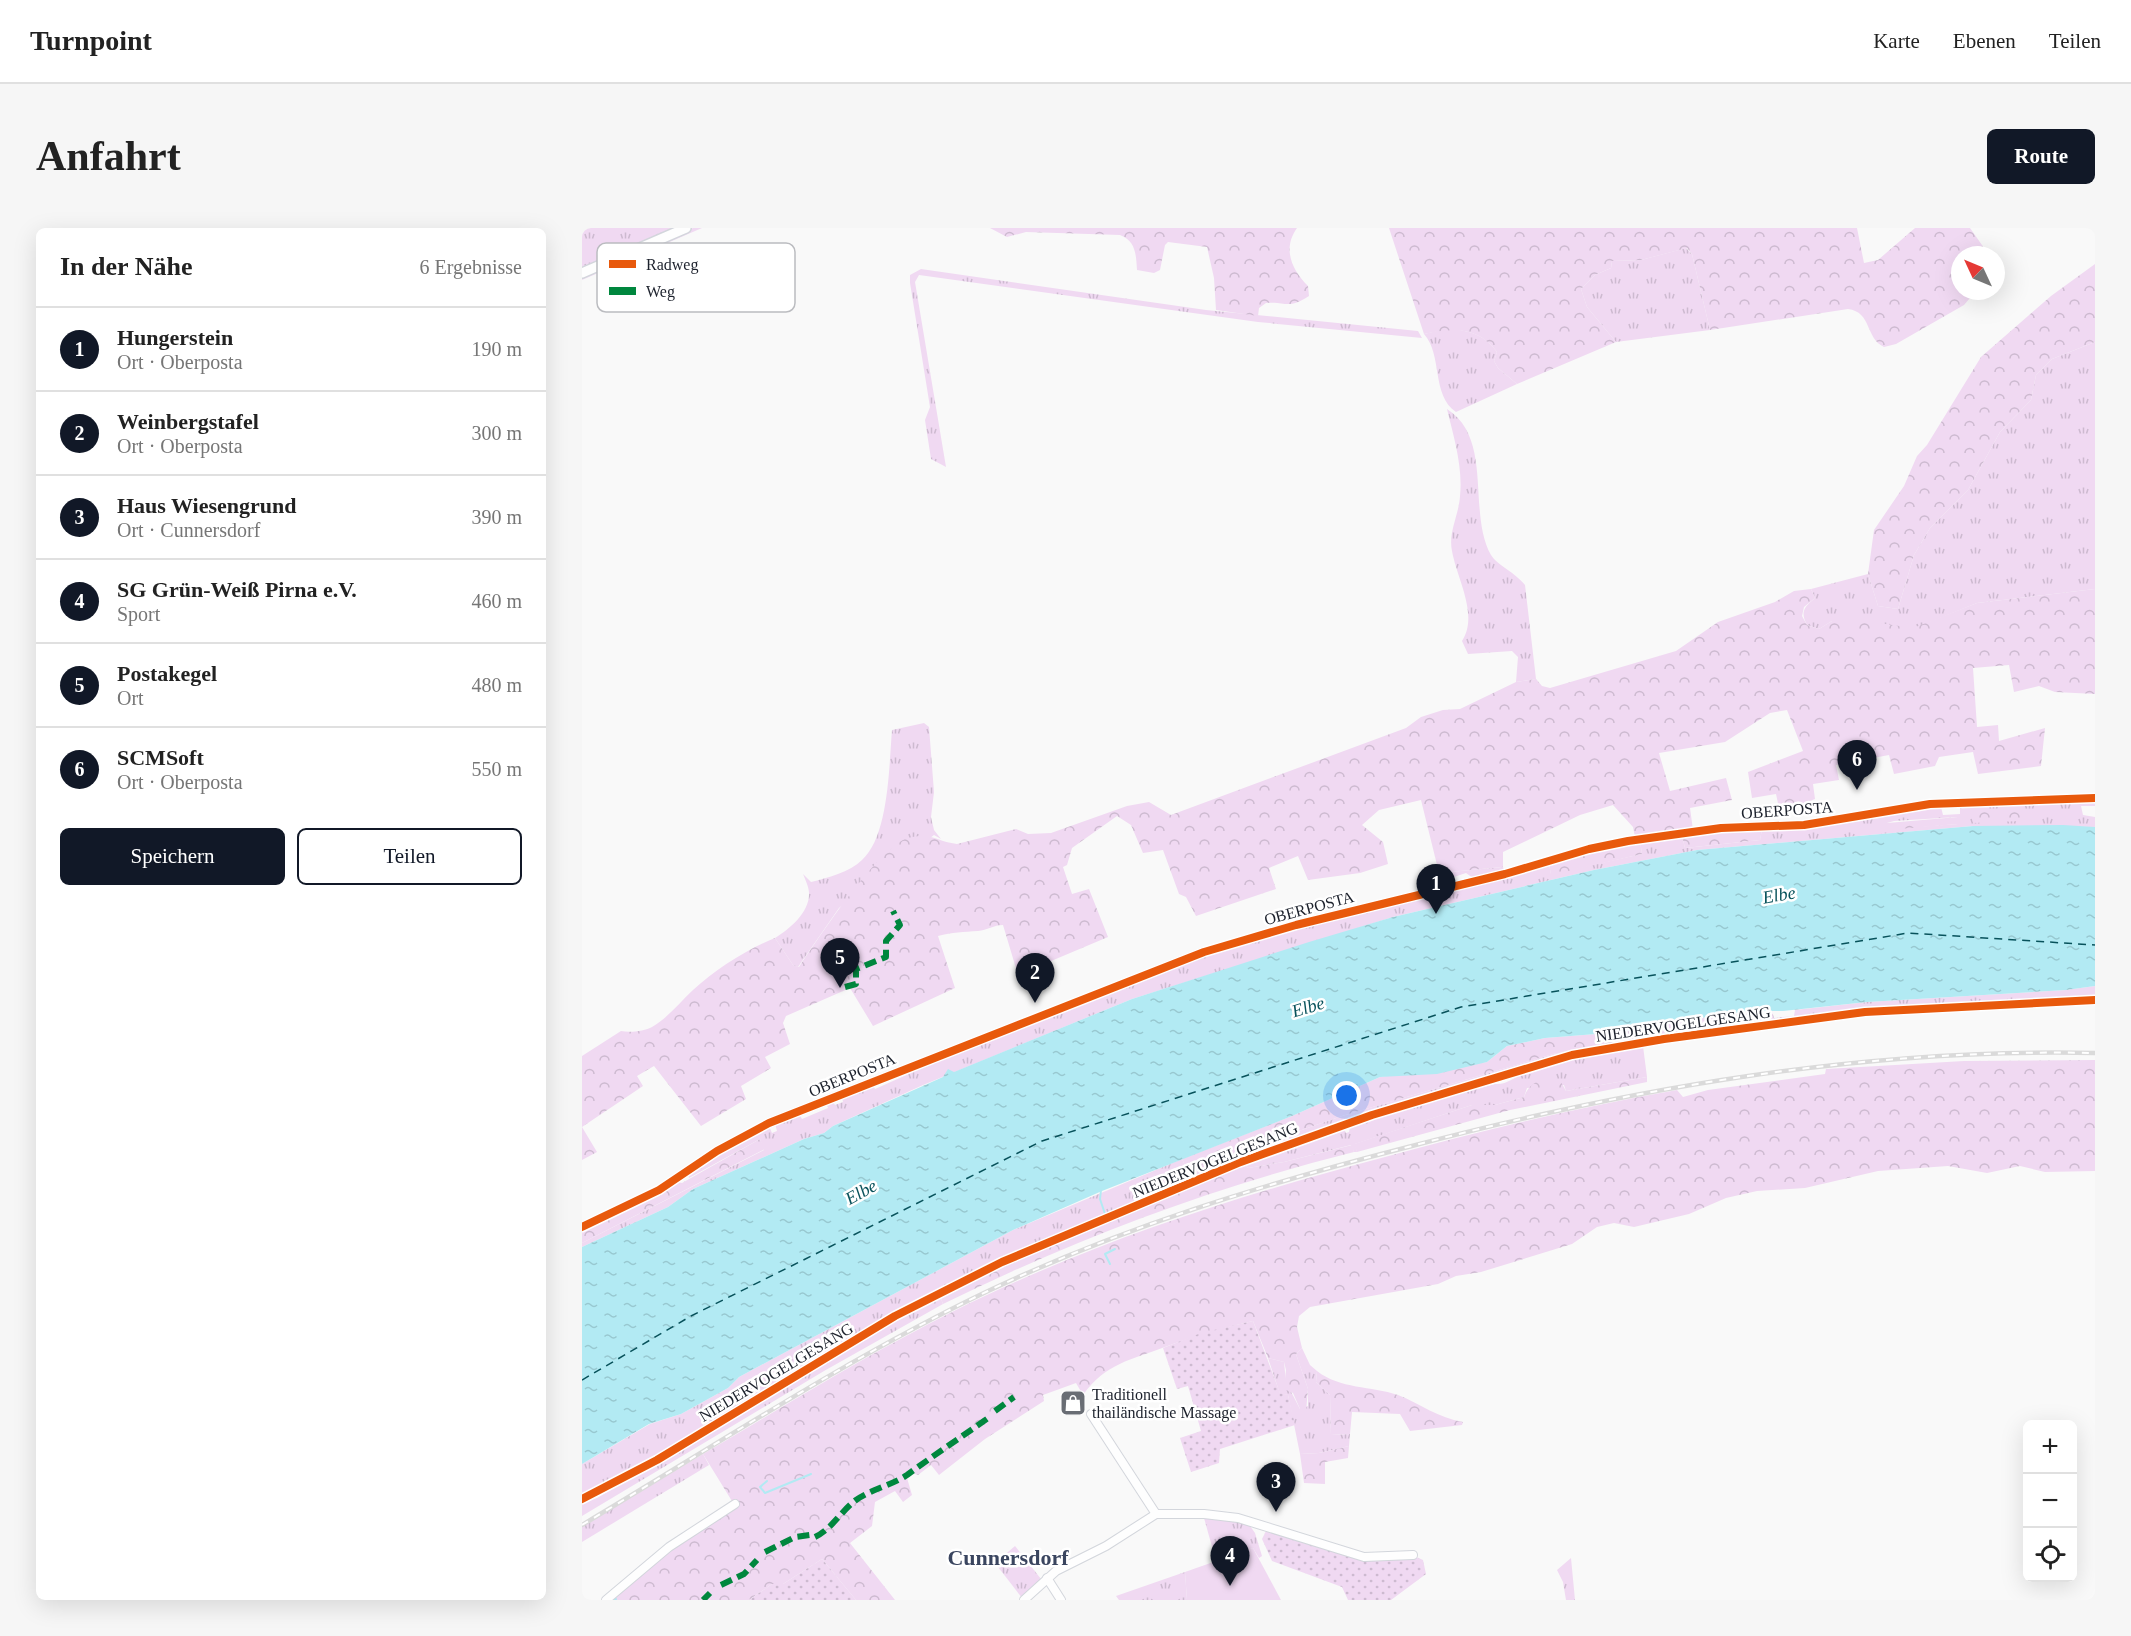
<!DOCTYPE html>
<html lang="de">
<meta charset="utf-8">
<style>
body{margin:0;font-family:Georgia,serif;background:#f6f6f6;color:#222}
.controls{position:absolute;right:18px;bottom:18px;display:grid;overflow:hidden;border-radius:9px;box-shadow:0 6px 24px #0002}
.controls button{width:54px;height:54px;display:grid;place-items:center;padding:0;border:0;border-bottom:2px solid #e0e0e0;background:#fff;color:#222;font:30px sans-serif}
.compass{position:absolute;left:1369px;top:18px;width:54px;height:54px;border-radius:50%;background:#fff;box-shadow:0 6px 24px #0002;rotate:314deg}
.you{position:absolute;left:765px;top:868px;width:21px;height:21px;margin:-15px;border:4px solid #fff;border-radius:50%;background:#1a73e8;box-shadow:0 0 0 9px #1a73e833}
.badge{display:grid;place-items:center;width:39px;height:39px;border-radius:50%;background:#111827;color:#fff;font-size:20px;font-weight:700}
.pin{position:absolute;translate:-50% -50px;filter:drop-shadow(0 2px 3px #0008)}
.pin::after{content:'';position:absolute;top:32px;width:21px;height:18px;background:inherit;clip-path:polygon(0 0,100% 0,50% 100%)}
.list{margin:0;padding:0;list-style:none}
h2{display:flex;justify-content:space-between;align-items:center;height:78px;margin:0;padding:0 24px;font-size:26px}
h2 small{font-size:20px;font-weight:400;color:#767676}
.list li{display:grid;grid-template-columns:39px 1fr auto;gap:18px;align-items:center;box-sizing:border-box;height:84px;padding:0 24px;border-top:2px solid #e0e0e0}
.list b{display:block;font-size:22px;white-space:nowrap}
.list p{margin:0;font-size:20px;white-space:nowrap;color:#767676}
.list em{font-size:20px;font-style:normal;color:#767676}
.actions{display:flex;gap:12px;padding:18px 24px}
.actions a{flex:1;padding:14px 0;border:2px solid #111827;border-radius:9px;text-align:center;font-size:21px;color:#111827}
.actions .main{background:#111827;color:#fff}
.icon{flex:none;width:33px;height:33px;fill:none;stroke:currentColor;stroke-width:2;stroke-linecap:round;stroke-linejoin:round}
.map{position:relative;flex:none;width:1513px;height:1372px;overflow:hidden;border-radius:9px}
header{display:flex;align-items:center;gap:36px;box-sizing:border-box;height:84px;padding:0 30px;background:#fff;border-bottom:2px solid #e0e0e0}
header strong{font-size:28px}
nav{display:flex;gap:33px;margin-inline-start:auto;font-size:21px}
.intro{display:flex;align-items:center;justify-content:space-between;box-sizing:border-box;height:144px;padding:0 36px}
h1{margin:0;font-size:42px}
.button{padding:15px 27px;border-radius:9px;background:#111827;color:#fff;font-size:21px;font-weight:700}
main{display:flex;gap:36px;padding:0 36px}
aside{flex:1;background:#fff;border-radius:9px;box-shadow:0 6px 24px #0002}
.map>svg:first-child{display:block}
</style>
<header>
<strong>Turnpoint</strong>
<nav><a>Karte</a><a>Ebenen</a><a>Teilen</a></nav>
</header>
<div class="intro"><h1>Anfahrt</h1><a class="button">Route</a></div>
<main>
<aside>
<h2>In der Nähe<small>6 Ergebnisse</small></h2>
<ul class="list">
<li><span class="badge">1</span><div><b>Hungerstein</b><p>Ort · Oberposta</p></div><em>190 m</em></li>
<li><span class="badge">2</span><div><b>Weinbergstafel</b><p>Ort · Oberposta</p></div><em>300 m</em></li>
<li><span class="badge">3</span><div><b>Haus Wiesengrund</b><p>Ort · Cunnersdorf</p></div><em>390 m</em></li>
<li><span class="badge">4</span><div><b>SG Grün-Weiß Pirna e.V.</b><p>Sport</p></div><em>460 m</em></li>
<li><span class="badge">5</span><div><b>Postakegel</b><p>Ort</p></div><em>480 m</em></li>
<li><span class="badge">6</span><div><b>SCMSoft</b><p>Ort · Oberposta</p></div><em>550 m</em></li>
</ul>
<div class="actions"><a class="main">Speichern</a><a>Teilen</a></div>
</aside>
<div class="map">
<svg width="1513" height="1372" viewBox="0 0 1513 1372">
<defs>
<pattern id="grass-tufts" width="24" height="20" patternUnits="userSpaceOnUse" patternTransform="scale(1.5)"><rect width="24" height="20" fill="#f0d9f2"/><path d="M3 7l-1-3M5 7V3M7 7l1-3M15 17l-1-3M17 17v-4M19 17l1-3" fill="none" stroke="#cdbad0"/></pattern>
<pattern id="forest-crowns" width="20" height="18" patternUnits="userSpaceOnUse" patternTransform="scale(1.5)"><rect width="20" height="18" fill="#f0d9f2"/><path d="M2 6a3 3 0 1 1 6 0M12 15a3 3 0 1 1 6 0" fill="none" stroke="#cdbad0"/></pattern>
<pattern id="park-dots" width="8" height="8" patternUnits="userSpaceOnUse" patternTransform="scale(1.5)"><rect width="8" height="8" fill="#f0d9f2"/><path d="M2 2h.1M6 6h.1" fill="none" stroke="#cdbad0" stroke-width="1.8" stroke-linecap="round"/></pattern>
<pattern id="water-ripples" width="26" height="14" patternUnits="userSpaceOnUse" patternTransform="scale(1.5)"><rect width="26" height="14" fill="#b2eaf3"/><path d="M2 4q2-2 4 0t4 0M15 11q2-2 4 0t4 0" fill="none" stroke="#98c8d0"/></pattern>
</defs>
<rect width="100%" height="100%" fill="#f9f9f9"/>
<!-- grass -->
<g fill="url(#grass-tufts)" fill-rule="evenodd">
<polygon points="0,0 96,0 0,42"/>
<polygon points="111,0 120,0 0,52 0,49"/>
<polygon points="1104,20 1110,26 1128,102 1034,114 1005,79 999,61 1013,47 1029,40 1030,33 1059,32"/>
<polygon points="339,41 624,82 836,103 840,110 676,94 337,47 333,54 364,239 349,231 343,192 348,179 328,55 328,47"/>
<path d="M868 100C889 104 902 106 915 124L912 133 916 140 935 156 874 184C849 167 861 127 842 106Z"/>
<path d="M1513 114V361L1395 375 1331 401 1250 393 1237 401 1225 397C1218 384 1222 379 1233 370L1229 361 1286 346 1296 378 1316 381 1332 327 1348 300 1386 262 1418 204 1449 172 1454 147 1470 131Z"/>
<path d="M865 181C912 211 885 285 909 327 915 337 934 345 943 357L954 451 934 454 936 429 930 423 886 426 880 413C897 387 875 351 870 323 866 304 877 287 878 268 881 239 872 210 865 181Z"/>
<path d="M342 495 347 499 352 564 349 589 352 602 359 611 352 607 257 680 216 739 211 737 193 710C208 701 228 684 227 665 227 659 223 651 221 646L229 654C245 650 268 644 280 632 307 608 307 537 310 502Z"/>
<path d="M1513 572V578H1499L1501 587 1513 589V599L1391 598 1115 622 1012 642 811 689 550 771 341 857 251 898 242 905 222 911 111 961 86 979 0 1019V1015L182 922 178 911 107 950 106 947 137 925 187 898 190 905 195 903 193 896 217 886 220 891 246 880 244 875 250 872 253 877 261 874 260 868 290 855 293 861 338 841V839L648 719 967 636 969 646 1060 626 1058 613 1100 608 1103 620 1178 612 1180 601 1262 595 1347 579H1359L1361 587 1378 586V577ZM1375 589 1376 596 1305 601V595L1312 593Z"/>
<polygon points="921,639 922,643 891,650 884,645 869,650 867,657 861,657 857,645"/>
<polygon points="1513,758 1513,768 1158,796 1104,804 1011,820 737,901 654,932 594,960 481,1004 340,1071 73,1230 0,1268 0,1236 68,1196 99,1186 146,1160 157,1149 431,1002 600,931 605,942 760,888 971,826 1089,800 1089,794 1099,792 1102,800 1117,798 1117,790 1190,783 1192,790 1212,788 1213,782 1285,774 1484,762"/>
<path d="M1061 818 1065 849 984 863 982 857 945 860 942 869 913 877H890L773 916 775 924H772L769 917 702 934 666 940 662 936 757 902 762 901 764 905 767 904 768 899 790 889 913 856C925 857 932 849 943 845 982 831 1020 824 1061 818Z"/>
<polygon points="358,1068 361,1076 242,1143 0,1288 0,1274 15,1270 315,1091"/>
<polygon points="720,1120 728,1137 735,1143 734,1154 748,1167 749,1207 768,1206 767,1218 737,1225 718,1226 706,1167 698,1166 686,1130 702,1134 704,1154 718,1181 726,1178 726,1161 714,1126"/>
<polygon points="121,1226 127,1237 0,1314 0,1299"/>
<polygon points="622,1290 666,1295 673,1305 680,1328 677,1330 671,1320 634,1333"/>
<polygon points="433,1318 459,1351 440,1370 413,1335"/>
<polygon points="989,1330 993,1372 984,1372 981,1354 975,1342"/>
<polygon points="603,1344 605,1372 537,1372 534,1368"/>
</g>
<!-- forest -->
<g fill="url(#forest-crowns)">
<path d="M408 0H715C700 21 710 42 726 58L727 68C705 82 705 73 684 75L677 80 676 88 634 82 632 50 625 19 586 14 583 17 578 42 572 45 555 42C554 27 554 13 538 7L444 4 425 9Z"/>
<path d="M807 0H1275L1282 35 1296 32 1333 0H1388L1407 27H1378V63H1394L1382 77 1314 116 1302 119C1283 110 1290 84 1266 81L1128 102 1110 26 1105 20 1059 32 1030 33 1029 40 1013 47 999 61 1005 79 1034 114 935 156 916 140 912 133 915 124C896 98 870 100 842 106Z"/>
<polygon points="1513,36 1513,114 1470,131 1454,147 1449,172 1418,204 1386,262 1348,300 1332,327 1316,381 1296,378 1286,346 1292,302 1322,258 1335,228 1345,217 1399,129 1469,68"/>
<path d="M1229 361 1233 370 1222 379 1220 388 1225 397 1237 401 1250 393 1263 390 1331 400 1395 375 1513 361V466L1473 464 1457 458 1432 464 1427 437 1391 440 1395 499 1416 497 1417 513 1463 500 1459 538 1396 546 1391 524 1357 529 1353 538 1312 546 1307 527 1254 537 1257 552 1231 556 1233 571 1198 585 1194 566 1170 570 1166 544 1221 523 1205 482 1188 485 1143 514 1077 525 1088 563 1144 550 1150 572 1108 580 1111 602 1053 609 1051 599 1031 577 998 587 921 624V639L857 645 839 572 797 582 780 597 801 614 806 636 778 645 726 652 716 628 687 640 694 661 614 688 604 669 597 666 581 622 561 625 549 597 535 588 490 620 485 637 481 639 490 666 507 661 526 709 436 747 421 697C412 697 405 702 396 703 382 704 370 704 356 708L373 760 291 798 268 760 204 788 201 795 208 816 183 829 189 840 159 858 164 871 119 898 72 838 55 848 61 858 0 899 15 924 0 932V828L39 803C48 805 63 803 70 799 87 789 98 774 111 762 134 741 165 721 193 710L211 737 217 739C236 711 296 619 326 610 351 604 354 614 375 616L434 601 446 606 469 605 545 578 567 574 589 587 824 500 839 489 861 482 878 481 934 454 954 451 960 458 968 460 1094 423 1136 394 1193 374 1212 363Z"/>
<polygon points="1439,580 1438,593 1391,595 1390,588 1395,582"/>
<polygon points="1376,589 1376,596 1305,602 1305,595"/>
<polygon points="1180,601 1178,612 1103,620 1100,608 1139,602"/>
<polygon points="1058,613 1060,626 969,647 967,636"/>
<polygon points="1089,794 1089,800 1078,802 1075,807 971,826 760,888 605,942 600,931 710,888 798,849 905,834 925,818 963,810 1040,804"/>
<path d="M1513 832V943L1463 944 1438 938 1405 945 1366 938 1296 943 1223 960 1175 963 1144 970 1107 986 1052 999 1032 995 1015 999 990 1016 899 1044 874 1048 856 1056 728 1079 717 1088 715 1099 720 1120 714 1126 726 1161 724 1184 718 1181 711 1165 702 1161 704 1142 702 1134 686 1130 671 1093C640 1100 612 1108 583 1119 549 1132 524 1135 501 1167L494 1155 461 1167 462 1173 403 1211 357 1247 349 1237 336 1247 330 1245 325 1250 330 1267 321 1274 313 1263 293 1274 290 1298 268 1315 313 1372H274L240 1331 201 1356H190L167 1372H27L88 1321 153 1278 121 1226C204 1177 286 1126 372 1083 510 1014 655 968 803 929 900 903 996 879 1095 862L1101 869 1126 862 1243 846 1244 841 1382 833Z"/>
<path d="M1065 849V854L928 882 775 924 772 916 890 877H913L942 869C948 853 961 849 978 852L984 863Z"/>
<polygon points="178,911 183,921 0,1015 0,1002 96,954 100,955"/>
<path d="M770 917 772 924C629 960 493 1011 361 1076L358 1068 422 1036 662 936 666 940 702 934Z"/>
<path d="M735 1143C758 1161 789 1158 816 1167 839 1176 856 1190 881 1194L880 1197 828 1203 818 1186 770 1184 768 1206 749 1207 748 1167 734 1154Z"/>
<polygon points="767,1218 766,1230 743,1234 743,1256 722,1255 718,1226 737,1225"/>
</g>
<!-- park -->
<g fill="url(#park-dots)">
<polygon points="671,1093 698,1165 706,1167 713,1197 638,1221 637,1235 609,1244 598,1210 619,1203 606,1158 595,1161 581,1120 619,1105"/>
<polygon points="684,1303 781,1332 832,1328 841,1332 844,1346 809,1372 766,1372 760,1359 690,1333 680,1311"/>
<polygon points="240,1331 274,1372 167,1372 190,1356 201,1356"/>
</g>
<!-- pitch -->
<polygon fill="#f0d9f2" points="671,1320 699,1372 605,1372 603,1344"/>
<!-- water -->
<polygon fill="url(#water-ripples)" points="1481,597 1513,599 1513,758 1484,762 1285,774 1201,783 1169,783 1061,798 1040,804 963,810 925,818 905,834 855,846 798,849 710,888 520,963 431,1002 157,1149 146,1160 99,1186 67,1196 0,1236 0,1019 86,979 111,961 222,911 242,905 251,898 361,849 366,841 372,844 550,771 727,714 811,689 1012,642 1115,622 1391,598"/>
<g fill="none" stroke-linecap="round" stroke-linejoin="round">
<!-- stream -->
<g stroke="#b2eaf3" stroke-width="2">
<polyline points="519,962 518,971 523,986"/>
<polyline points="528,1036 523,1026 533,1021"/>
<polyline points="185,1253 178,1259 183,1265 229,1246"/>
<polyline points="32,1372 34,1371"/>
</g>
<!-- ferry -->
<polyline stroke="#08525b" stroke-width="1.5" stroke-dasharray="8 6" stroke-linecap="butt" points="0,1152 109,1088 460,913 879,779 1326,705 1513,717"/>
<!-- minor casing -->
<g stroke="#d3d6dc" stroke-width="10">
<g id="minor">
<polyline points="0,999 77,962 135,923 187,895 622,724 714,697 923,646 1007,621 1046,613 1139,600 1222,597 1348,576 1513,570"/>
<polyline points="509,1186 574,1286"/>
<polyline points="0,1271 75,1232 313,1088 420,1034 656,935 790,887 990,827 1082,811 1283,784 1513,772"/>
<polyline points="465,1350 479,1372"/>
<polyline points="24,1372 87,1319 153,1276"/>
<polyline points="442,1372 474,1343 524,1318 574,1286 622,1286 656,1290 782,1329 831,1327"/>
</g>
</g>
<!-- tertiary casing -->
<g stroke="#d3d6dc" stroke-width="12">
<polyline id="tertiary" points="0,45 104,0"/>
</g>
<!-- minor -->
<use href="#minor" stroke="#fefefe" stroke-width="8"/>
<!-- tertiary -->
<use href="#tertiary" stroke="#fefefe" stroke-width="9"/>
<!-- rail casing -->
<g stroke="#dadada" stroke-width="4.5">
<path id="rail" d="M0 1297C134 1217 266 1130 406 1063 541 999 682 956 826 919 1050 860 1280 820 1513 825"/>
</g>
<!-- rail -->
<use href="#rail" stroke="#fff" stroke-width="2" stroke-dasharray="7" stroke-linecap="butt"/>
<!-- quiet -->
<g stroke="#00873e" stroke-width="6" stroke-dasharray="12 6" stroke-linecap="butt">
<polyline points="263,759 274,756 274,741 304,729 304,713 318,697 311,683"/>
<polyline points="413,1183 432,1169"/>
<path d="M233 1309C250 1301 259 1283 274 1272 290 1261 310 1257 325 1247 352 1227 381 1208 409 1188"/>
<polyline points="183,1324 213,1309 228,1307"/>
<polyline points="139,1357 162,1346 175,1332"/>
<polyline points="121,1372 128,1365"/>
</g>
<!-- cycleway casing -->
<g stroke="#fff" stroke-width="11">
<g id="cycleway">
<polyline points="0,999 77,962 135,923 187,895 622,724 714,697 923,646 1007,621 1046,613 1139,600 1222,597 1348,576 1513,570"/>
<polyline points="0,1271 75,1232 313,1088 420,1034 656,935 790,887 990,827 1082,811 1283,784 1513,772"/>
</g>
</g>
<!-- cycleway -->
<use href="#cycleway" stroke="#e8590c" stroke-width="8"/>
</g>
<!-- icons -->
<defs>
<g id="shop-square" transform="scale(1.35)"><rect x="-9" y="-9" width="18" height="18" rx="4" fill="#696d74" stroke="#fff"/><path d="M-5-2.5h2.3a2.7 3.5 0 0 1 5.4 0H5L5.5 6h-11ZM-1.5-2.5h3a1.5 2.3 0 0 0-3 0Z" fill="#fff"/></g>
</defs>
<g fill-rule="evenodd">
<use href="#shop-square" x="491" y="1175"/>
</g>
<g text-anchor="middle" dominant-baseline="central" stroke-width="5" stroke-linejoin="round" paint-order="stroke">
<!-- street labels -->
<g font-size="16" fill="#1c212c" stroke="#fff">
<text transform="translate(1205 582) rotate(-4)">OBERPOSTA</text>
<text transform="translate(727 680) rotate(-15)">OBERPOSTA</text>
<text transform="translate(1101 796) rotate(-8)">NIEDERVOGELGESANG</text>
<text transform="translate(270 847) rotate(-22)">OBERPOSTA</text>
<text transform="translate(633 932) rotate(-22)">NIEDERVOGELGESANG</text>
<text transform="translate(194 1144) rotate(-31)">NIEDERVOGELGESANG</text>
</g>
<!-- poi labels -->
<g font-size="16" fill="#1c212c" stroke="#fff" text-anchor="start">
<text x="510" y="1166">Traditionell<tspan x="510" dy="18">thailändische Massage</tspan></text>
</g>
<!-- water labels -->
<g font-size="18" font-style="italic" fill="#08525b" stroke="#fff">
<text transform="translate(1197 667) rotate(-10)">Elbe</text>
<text transform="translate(726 779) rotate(-17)">Elbe</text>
<text transform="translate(279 964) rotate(-29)">Elbe</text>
</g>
<!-- district labels -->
<g font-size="22" font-weight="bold" fill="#3a455f" stroke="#fff">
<text x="426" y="1329">Cunnersdorf</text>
</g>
</g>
<!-- legend -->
<rect x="15" y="15" width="198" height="69" rx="9" fill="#fff" stroke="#bbbcc0" stroke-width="1.5"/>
<rect x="27" y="32" width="27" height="8" fill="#e8590c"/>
<rect x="27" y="59" width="27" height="8" fill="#00873e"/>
<g font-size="16" fill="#1c212c">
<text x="64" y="42">Radweg</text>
<text x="64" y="69">Weg</text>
</g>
</svg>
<div class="controls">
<button>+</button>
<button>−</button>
<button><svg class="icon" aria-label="locate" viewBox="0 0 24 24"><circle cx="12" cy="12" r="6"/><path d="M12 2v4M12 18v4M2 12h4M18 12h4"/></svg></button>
</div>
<svg class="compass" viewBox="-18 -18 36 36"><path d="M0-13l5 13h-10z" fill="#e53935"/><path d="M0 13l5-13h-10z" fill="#767676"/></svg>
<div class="you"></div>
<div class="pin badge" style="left:854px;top:686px">1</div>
<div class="pin badge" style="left:453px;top:775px">2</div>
<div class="pin badge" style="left:694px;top:1284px">3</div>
<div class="pin badge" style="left:648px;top:1358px">4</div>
<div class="pin badge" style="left:258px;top:760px">5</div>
<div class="pin badge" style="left:1275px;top:562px">6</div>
</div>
</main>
